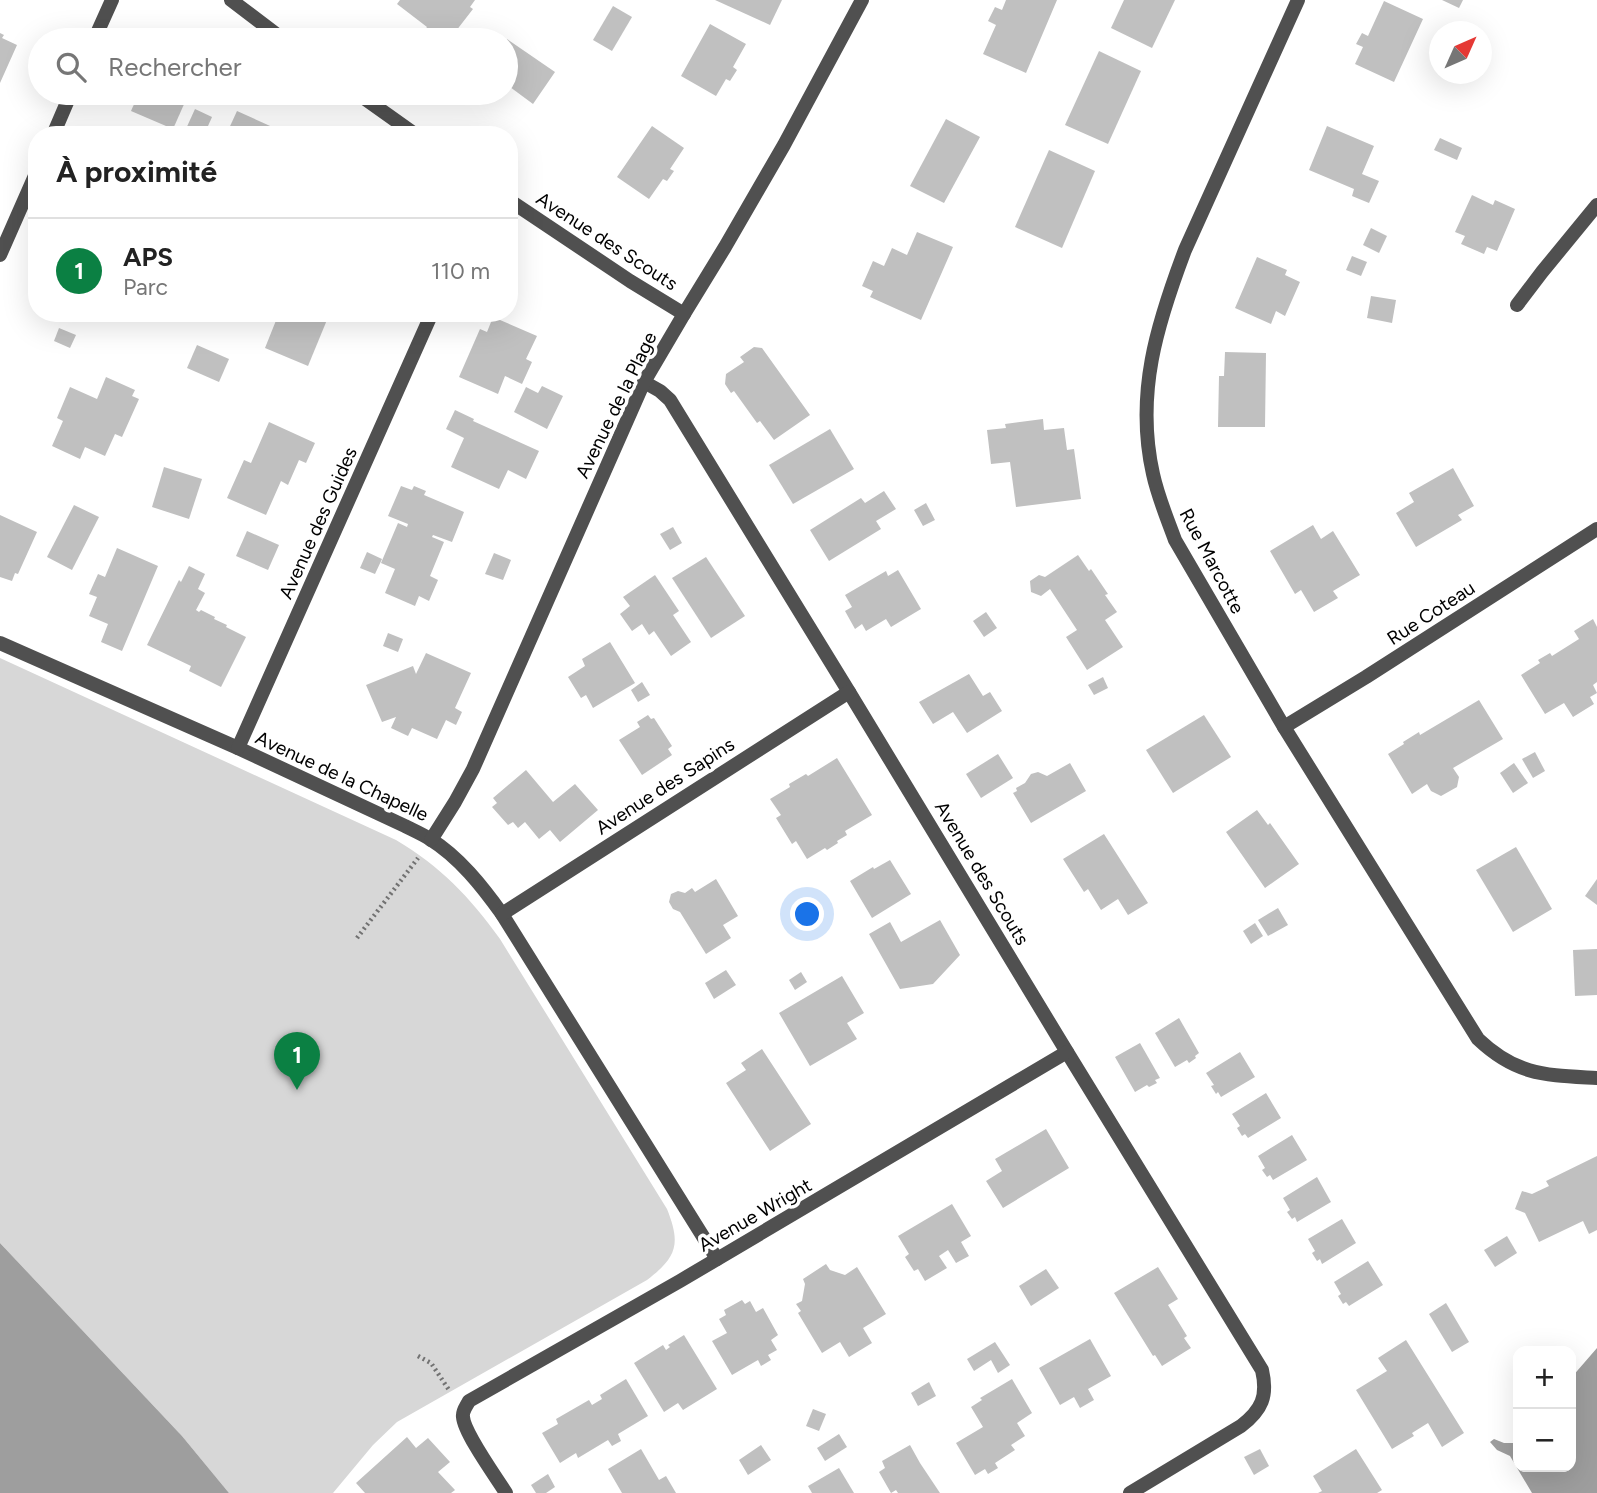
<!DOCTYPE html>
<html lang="fr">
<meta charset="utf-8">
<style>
body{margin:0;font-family:Figtree,sans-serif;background:#f6f6f6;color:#222}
.controls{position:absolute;right:21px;bottom:21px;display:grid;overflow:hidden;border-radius:14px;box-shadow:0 7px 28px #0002}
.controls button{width:63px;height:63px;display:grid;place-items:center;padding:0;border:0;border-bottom:2px solid #e0e0e0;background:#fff;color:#222;font:35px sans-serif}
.compass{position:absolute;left:1429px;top:21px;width:63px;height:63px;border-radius:50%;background:#fff;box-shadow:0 7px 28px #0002;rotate:45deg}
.you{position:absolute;left:808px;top:915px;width:24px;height:24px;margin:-18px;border:5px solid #fff;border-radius:50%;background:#1a73e8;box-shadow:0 0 0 10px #1a73e833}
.badge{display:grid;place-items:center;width:46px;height:46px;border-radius:50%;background:#0b8043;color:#fff;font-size:23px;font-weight:700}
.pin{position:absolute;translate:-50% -58px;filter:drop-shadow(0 2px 4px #0008)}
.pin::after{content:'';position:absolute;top:37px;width:24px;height:21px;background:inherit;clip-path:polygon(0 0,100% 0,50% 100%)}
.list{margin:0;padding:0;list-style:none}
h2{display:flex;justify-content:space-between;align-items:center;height:91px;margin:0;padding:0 28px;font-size:30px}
h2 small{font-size:23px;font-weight:400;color:#767676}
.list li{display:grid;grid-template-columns:46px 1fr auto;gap:21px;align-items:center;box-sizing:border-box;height:105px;padding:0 28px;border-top:2px solid #e0e0e0}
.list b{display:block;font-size:26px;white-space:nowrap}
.list p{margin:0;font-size:23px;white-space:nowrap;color:#767676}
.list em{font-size:23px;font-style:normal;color:#767676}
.icon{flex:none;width:38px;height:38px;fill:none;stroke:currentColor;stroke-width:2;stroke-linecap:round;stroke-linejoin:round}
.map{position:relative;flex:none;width:1597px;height:1493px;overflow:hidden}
.search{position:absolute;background:#fff;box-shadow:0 7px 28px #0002;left:28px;top:28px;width:490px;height:77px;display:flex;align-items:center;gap:18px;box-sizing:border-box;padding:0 24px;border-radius:38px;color:#767676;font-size:26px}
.panel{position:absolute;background:#fff;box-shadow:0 7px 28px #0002;left:28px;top:126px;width:490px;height:196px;border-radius:28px}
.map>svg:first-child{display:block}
</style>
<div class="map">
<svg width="1597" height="1493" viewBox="0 0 1597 1493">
<rect width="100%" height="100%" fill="#fff"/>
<!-- green -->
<path fill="#d7d7d7" d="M0 658 396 840C440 866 470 897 500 939L667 1209C681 1244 677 1257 647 1280L397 1422 373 1445 333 1493H229L182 1436 0 1243Z"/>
<!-- water -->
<g fill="#9e9e9e">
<polygon points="0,1243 182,1436 229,1493 0,1493"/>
<polygon points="1597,1348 1597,1493 1532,1493 1510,1456 1497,1450 1490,1442 1494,1439 1504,1443 1514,1443 1518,1446 1518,1467 1571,1467 1571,1378"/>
</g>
<!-- building -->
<g fill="#c0c0c0">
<polygon points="400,0 475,0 470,7 473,9 449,40 444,40 438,35 435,40 432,40 423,33 427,27 397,4"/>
<polygon points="715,0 782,0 770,25"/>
<polygon points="1006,0 1057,0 1026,73 983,54 996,25 988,21 995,7 1002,10"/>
<polygon points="1124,0 1175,0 1152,48 1111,28"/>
<polygon points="1442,0 1463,0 1459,8"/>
<polygon points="1384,1 1423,19 1394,82 1355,64 1363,47 1356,44 1362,33 1368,36"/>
<polygon points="613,6 632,17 612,51 593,40"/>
<polygon points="710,24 746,44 733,67 737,70 730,81 726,79 716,96 681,76"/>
<polygon points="0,33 4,35 2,38 17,45 0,83"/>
<polygon points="507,39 555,72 533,104 506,84 506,41"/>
<polygon points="1099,51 1141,71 1108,144 1065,125"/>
<polygon points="139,93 189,93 173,129 131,111"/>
<polygon points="195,109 212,117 204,135 193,135 185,131"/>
<polygon points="237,111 279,130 277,135 226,135"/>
<polygon points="946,119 980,137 944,203 910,186"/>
<polygon points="652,126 684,148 670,169 674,171 667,181 663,179 649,199 617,177"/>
<polygon points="1327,126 1374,146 1362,174 1379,181 1369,203 1352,196 1354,189 1309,170"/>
<polygon points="1440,138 1462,148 1457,160 1434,150"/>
<polygon points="1049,150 1095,171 1062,248 1015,227"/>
<polygon points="1472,195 1493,205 1495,200 1515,209 1497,251 1487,247 1484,254 1461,244 1465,236 1455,232"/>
<polygon points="1371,228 1387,236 1379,253 1363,245"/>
<polygon points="917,232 953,247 921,320 870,297 873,291 862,286 873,261 884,266 892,248 907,255"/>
<polygon points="1352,256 1367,262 1361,276 1346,270"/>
<polygon points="1257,257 1287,270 1285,275 1300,282 1285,316 1276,311 1271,324 1235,308"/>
<polygon points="1371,296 1396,300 1392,323 1367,318"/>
<polygon points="279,313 324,313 329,315 308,366 265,348"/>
<polygon points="493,317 537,336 526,359 532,362 522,384 505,376 498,394 459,377 480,329 487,332"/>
<polygon points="59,328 76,335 70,348 54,341"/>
<polygon points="197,345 229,359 219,382 187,368"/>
<polygon points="754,347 762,348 810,415 774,440 760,421 757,423 734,391 731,393 725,384 726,374 744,362 740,357"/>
<polygon points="1225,352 1266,353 1265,427 1218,427 1219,376 1224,376"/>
<polygon points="106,377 135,390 132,396 139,399 122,437 115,434 105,456 85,447 80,459 52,446 63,421 57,418 70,387 97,399"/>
<polygon points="542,386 563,396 547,429 514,412 526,387 538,393"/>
<polygon points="455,410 474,419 473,421 539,451 526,479 508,470 499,489 451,467 464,438 446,429"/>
<polygon points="1043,419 1044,430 1064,428 1067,450 1074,449 1081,499 1016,507 1010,462 991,464 987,430 1006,428 1005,424"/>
<polygon points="269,422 315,443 306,463 299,460 288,485 281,481 266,515 227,498 244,460 251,463"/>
<polygon points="830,429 854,469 793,504 769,465"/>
<polygon points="164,467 202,479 189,519 152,507"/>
<polygon points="1453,468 1474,506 1458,515 1462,520 1416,547 1396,513 1414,502 1409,493"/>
<polygon points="401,486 412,490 414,486 426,491 424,495 464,512 452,542 433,535 432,537 444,542 430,576 438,580 429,601 419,596 415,606 385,593 395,569 381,563 398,523 407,527 408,524 388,516"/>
<polygon points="884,491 896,509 876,521 881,529 829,561 810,530 861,498 865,503"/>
<polygon points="926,503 935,520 923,526 914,510"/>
<polygon points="74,505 99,517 72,570 47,557"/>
<polygon points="0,515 37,532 18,574 15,573 12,581 0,577"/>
<polygon points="1313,525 1321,539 1333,531 1360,575 1333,591 1338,598 1314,612 1301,590 1295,594 1270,551"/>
<polygon points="673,527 682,543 670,550 660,534"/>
<polygon points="247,531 279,545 268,570 236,556"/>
<polygon points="117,548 158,566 122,651 101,642 108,624 89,616 97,597 89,594 98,574 105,577"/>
<polygon points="367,552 382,559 375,574 360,568"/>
<polygon points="494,553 511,560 503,580 485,574"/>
<polygon points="1078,555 1089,571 1091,569 1108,594 1105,595 1117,612 1105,620 1123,647 1087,670 1066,637 1077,630 1050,589 1041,596 1031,592 1030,581 1039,575 1045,577"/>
<polygon points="706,557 745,616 711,638 672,578"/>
<polygon points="189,566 205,574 198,589 205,593 196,610 199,612 201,610 215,617 214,619 227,625 226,627 246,637 221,687 189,671 191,666 147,645 179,580 181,582"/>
<polygon points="898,570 921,609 891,627 886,619 866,631 862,624 855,629 845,611 852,607 845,595 886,571 888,576"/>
<polygon points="655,575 679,611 673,615 691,642 671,656 654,631 649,635 642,624 632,631 620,614 630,606 623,597"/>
<polygon points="986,612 997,628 984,637 973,621"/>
<polygon points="1593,619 1597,627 1597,682 1593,685 1597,693 1590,697 1594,704 1573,717 1564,703 1545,714 1521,675 1540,663 1538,660 1550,653 1552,656 1579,639 1574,631"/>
<polygon points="388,633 403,639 398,652 383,646"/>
<polygon points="610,642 635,683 593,708 586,695 581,698 568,677 585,666 582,659"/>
<polygon points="426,653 471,673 455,708 462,712 456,725 446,720 437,739 412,728 408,736 391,728 396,717 382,722 366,685 413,666 416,674"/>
<polygon points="969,674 983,696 990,692 1002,711 967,733 953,712 933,724 919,702"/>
<polygon points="1103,677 1108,688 1094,695 1088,685"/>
<polygon points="642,682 650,695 638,702 631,690"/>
<polygon points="1479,700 1503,739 1453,768 1459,777 1457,787 1441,796 1431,791 1427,784 1412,794 1388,754 1404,744 1403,742 1419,732 1420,735"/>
<polygon points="648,715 651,719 654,718 672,746 668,749 672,755 642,775 619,740 640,727 637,722"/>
<polygon points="1204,715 1231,757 1173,793 1146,750"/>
<polygon points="1535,752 1545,771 1533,778 1522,759"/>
<polygon points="998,754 1013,778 981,798 966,774"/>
<polygon points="837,758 872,815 845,831 847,835 837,841 838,843 827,850 825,848 807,859 796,841 792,844 776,818 781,815 770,799 790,787 789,784 806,774 808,776"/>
<polygon points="1070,763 1086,791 1031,823 1013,793 1017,791 1016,788 1025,783 1031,774 1038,772 1047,776"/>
<polygon points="1514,763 1528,783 1513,793 1500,773"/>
<polygon points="526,770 553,802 575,784 598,810 560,842 550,830 539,839 525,822 518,828 513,822 508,825 492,807 497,803 493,798"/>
<polygon points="1257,810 1268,825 1270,823 1299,864 1265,888 1226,832"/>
<polygon points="1104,834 1148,903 1128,915 1118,899 1101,910 1088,889 1084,892 1063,859"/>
<polygon points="1516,847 1552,909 1513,932 1476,870"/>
<polygon points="890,860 911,894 872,918 850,881 873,867 874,869"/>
<polygon points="716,879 738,916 723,925 731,938 706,954 680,912 673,909 669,902 671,894 678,891 685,893 692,888 695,892"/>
<polygon points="1597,879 1597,905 1585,896"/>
<polygon points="1278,908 1288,925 1268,936 1258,920"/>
<polygon points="940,920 960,955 933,984 900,989 869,934 890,922 901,942"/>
<polygon points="1255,923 1263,936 1251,944 1243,931"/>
<polygon points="1597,949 1597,995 1575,996 1573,950"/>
<polygon points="726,970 736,985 714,999 705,983"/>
<polygon points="801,972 807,982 795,990 789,980"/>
<polygon points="842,976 864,1013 847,1023 857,1039 810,1066 779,1013"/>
<polygon points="1179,1018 1199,1053 1195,1056 1196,1058 1189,1063 1187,1060 1175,1067 1155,1033"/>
<polygon points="1140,1043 1160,1078 1155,1080 1157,1083 1149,1087 1147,1085 1135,1092 1115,1057"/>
<polygon points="762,1049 811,1124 770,1151 726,1083 746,1070 741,1063"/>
<polygon points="1240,1052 1255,1077 1221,1097 1218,1092 1216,1094 1211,1086 1214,1085 1206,1073"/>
<polygon points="1266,1093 1281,1118 1248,1138 1245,1134 1242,1136 1237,1128 1240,1126 1232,1114"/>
<polygon points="1046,1129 1069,1168 1003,1208 986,1181 1002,1171 995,1159"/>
<polygon points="1292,1135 1307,1160 1273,1180 1270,1175 1267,1177 1262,1170 1265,1168 1258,1156"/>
<polygon points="1597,1156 1597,1230 1589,1234 1583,1221 1539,1242 1525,1213 1515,1209 1522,1191 1532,1194 1549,1186 1546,1181"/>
<polygon points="1317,1177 1331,1202 1297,1222 1295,1217 1292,1219 1287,1212 1290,1210 1283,1198"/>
<polygon points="952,1204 971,1236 961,1242 969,1256 956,1263 948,1250 939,1256 947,1268 925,1281 918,1269 914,1271 905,1257 909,1254 898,1236"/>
<polygon points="1342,1219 1356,1243 1322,1264 1320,1259 1317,1261 1312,1253 1315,1251 1308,1239"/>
<polygon points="1507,1236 1517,1253 1495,1267 1484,1250"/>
<polygon points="1368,1261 1383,1285 1349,1306 1346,1302 1343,1304 1338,1296 1341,1294 1334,1282"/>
<polygon points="826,1264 830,1270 845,1275 857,1267 886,1314 863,1328 872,1343 849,1357 840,1342 822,1353 798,1313 801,1311 796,1304 802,1301 805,1284 803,1279"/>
<polygon points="1158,1267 1178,1299 1168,1305 1187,1336 1184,1338 1191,1348 1162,1366 1155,1355 1153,1356 1114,1293"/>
<polygon points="1046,1269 1059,1288 1031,1306 1019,1286"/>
<polygon points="742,1300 745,1304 750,1301 756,1312 763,1308 778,1335 771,1340 777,1350 768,1355 771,1360 761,1366 758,1360 732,1375 712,1341 727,1333 719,1319 726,1315 724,1310"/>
<polygon points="1446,1303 1469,1342 1452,1352 1429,1314"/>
<polygon points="684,1335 717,1389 683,1410 678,1403 664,1412 634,1363 663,1345 666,1350 670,1347 668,1345"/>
<polygon points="1090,1339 1111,1376 1088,1389 1094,1400 1080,1408 1074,1397 1060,1405 1039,1368"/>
<polygon points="1406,1340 1464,1433 1442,1447 1428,1423 1412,1433 1414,1436 1392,1449 1356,1390 1387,1371 1378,1358"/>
<polygon points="995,1342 1010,1365 998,1373 991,1360 974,1371 967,1359"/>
<polygon points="626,1379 648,1416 618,1434 621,1441 612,1446 608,1440 578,1458 576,1453 560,1463 542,1433 558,1424 556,1419 589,1400 592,1405 602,1399 600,1395"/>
<polygon points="1012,1379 1032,1413 1017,1423 1025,1436 1011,1445 1015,1450 995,1463 998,1468 988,1474 985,1469 975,1475 956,1443 983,1427 971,1407 982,1400 980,1398"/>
<polygon points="929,1382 936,1396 918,1406 911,1393"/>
<polygon points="813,1409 826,1414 819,1431 806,1426"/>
<polygon points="839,1434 847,1447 825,1461 817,1448"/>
<polygon points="407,1437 416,1448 428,1438 450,1462 438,1472 455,1490 451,1493 365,1493 356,1483"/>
<polygon points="761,1445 771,1460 748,1475 739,1460"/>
<polygon points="910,1445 920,1463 940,1493 898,1493 896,1490 891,1493 879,1472 885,1468 882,1461"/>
<polygon points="641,1449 659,1480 666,1476 676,1493 622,1493 608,1469"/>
<polygon points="1260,1449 1269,1466 1254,1475 1244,1457"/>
<polygon points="1356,1449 1382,1490 1377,1493 1318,1493 1322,1491 1313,1476"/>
<polygon points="839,1468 854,1493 812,1493 808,1486"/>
<polygon points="548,1474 555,1487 546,1493 536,1493 531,1485"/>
</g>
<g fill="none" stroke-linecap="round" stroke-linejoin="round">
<!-- path -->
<g stroke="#727272" stroke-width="4.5" stroke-dasharray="2 3.5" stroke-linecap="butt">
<polyline points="357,938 418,858"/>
<polyline points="418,1356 431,1363 449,1390"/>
</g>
<!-- lane -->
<polyline stroke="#505050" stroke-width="14" points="1517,305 1542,272 1597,205"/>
<!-- street -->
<g stroke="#505050" stroke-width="14">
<polyline points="231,0 284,40"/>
<path d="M1298 0 1185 250C1157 324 1135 394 1153 474 1158 497 1167 518 1175 540L1284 727 1478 1039C1517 1076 1546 1075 1597 1078"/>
<polyline points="94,40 112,0"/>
<polyline points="357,93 416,135"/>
<polyline points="53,135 71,93"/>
<polyline points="509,200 630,281 684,314"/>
<polyline points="0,255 37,171"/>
<path d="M644 382 660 391 670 400 849 692 1067 1052 1262 1370C1268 1396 1262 1410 1241 1426L1130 1493"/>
<path d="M0 643 238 748 405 826C413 830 422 834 430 839 459 857 482 886 502 914L717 1259"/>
<polyline points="1284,727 1366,677 1597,529"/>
<polyline points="238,748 432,313"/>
<polyline points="431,840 455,802 473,769 644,382 684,314 725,247 784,145 862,0"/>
<polyline points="502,914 849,692"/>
<path d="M506 1493C496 1477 464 1433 463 1417 462 1411 466 1407 469 1401L680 1281 1067 1052"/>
</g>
</g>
<g text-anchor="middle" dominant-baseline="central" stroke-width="7" stroke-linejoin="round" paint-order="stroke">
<!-- street labels -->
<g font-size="19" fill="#000" stroke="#fff">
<text transform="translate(607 241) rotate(33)">Avenue des Scouts</text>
<text transform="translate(616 405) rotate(-64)">Avenue de la Plage</text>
<text transform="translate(318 523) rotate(-66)">Avenue des Guides</text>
<text transform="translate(1212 561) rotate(62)">Rue Marcotte</text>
<text transform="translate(1431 613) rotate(-33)">Rue Coteau</text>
<text transform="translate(342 776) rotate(25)">Avenue de la Chapelle</text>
<text transform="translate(665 786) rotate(-33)">Avenue des Sapins</text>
<text transform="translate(982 873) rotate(59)">Avenue des Scouts</text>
<text transform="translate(755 1215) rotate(-30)">Avenue Wright</text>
</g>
</g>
</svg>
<div class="controls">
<button>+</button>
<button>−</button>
</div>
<svg class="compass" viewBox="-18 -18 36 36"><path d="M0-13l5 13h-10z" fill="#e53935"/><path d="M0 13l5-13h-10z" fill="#767676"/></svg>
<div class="you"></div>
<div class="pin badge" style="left:297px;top:1090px">1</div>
<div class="search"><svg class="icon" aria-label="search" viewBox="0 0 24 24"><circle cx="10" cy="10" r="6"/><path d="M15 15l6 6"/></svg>Rechercher</div>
<section class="panel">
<h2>À proximité<small></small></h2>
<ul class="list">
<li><span class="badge">1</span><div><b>APS</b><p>Parc</p></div><em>110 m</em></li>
</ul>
</section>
</div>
